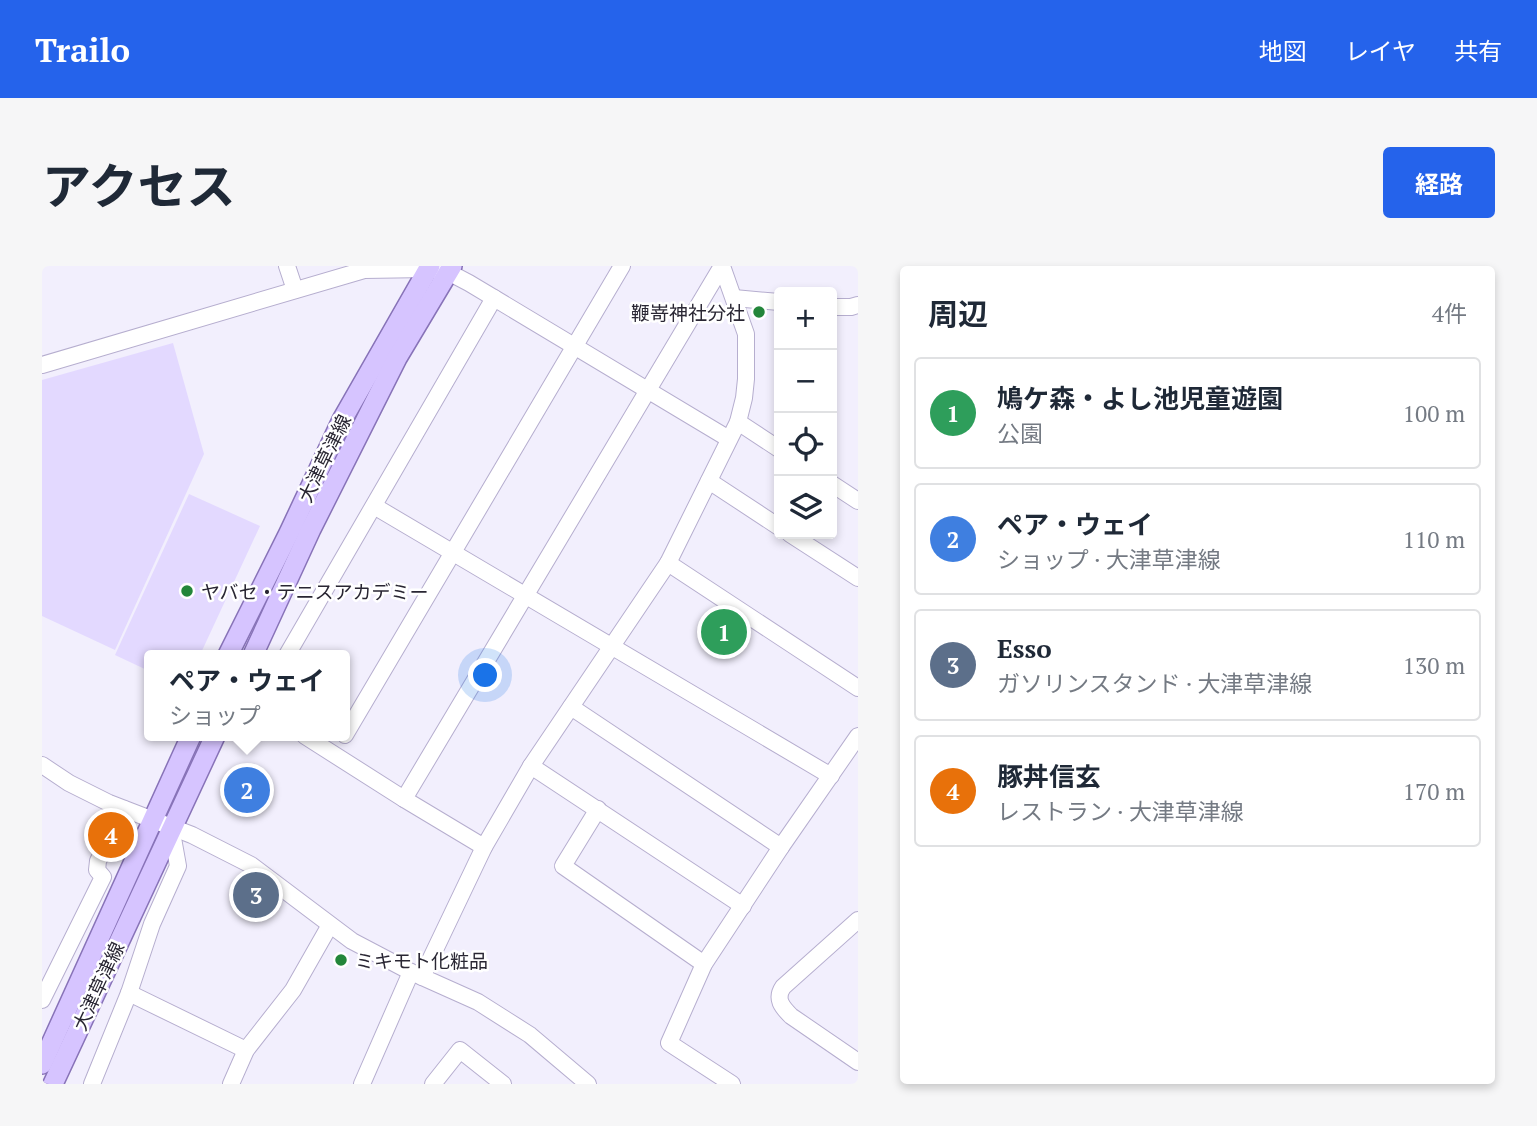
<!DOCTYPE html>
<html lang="ja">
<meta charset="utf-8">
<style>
body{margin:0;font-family:"PT Serif","Noto Sans JP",serif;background:#f6f6f7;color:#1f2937}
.controls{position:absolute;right:21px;top:21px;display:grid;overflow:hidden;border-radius:7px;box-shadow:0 4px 10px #0003}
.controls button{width:63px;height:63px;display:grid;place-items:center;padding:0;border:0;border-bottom:2px solid #e0e1e3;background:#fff;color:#1f2937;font:35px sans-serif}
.you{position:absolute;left:444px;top:410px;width:24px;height:24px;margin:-18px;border:5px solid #fff;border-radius:50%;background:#1a73e8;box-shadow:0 0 0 10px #1a73e833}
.badge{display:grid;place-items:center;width:46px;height:46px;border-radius:50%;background:#2563eb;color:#fff;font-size:23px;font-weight:700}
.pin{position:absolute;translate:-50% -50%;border:4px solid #fff;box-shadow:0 2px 7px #0006}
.popup{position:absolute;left:102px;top:384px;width:206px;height:91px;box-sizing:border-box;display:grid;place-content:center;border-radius:7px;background:#fff;filter:drop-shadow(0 2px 5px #0005);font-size:23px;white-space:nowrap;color:#747a83}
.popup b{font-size:26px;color:#1f2937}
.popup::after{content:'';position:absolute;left:50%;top:100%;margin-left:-14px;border:14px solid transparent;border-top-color:#fff}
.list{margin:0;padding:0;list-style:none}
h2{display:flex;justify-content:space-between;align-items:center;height:91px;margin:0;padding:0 28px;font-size:30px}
h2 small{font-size:23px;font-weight:400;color:#747a83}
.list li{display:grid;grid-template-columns:46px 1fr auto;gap:21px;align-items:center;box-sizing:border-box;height:112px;margin:0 14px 14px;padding:0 14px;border:2px solid #e0e1e3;border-radius:7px}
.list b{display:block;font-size:26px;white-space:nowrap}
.list p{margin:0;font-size:23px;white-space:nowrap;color:#747a83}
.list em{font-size:23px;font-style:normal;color:#747a83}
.icon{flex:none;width:38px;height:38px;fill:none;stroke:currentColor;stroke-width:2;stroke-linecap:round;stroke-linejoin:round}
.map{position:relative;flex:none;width:816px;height:818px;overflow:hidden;border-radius:7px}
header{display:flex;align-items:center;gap:42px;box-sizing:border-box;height:98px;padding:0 35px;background:#2563eb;color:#fff}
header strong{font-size:33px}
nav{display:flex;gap:38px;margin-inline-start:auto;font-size:24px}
.intro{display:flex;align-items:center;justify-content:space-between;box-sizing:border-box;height:168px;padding:0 42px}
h1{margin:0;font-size:49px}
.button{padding:18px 32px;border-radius:7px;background:#2563eb;color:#fff;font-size:24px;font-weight:700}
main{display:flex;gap:42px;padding:0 42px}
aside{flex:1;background:#fff;border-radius:7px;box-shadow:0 4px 10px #0003}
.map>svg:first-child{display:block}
</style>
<header>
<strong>Trailo</strong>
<nav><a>地図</a><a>レイヤ</a><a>共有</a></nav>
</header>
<div class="intro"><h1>アクセス</h1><a class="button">経路</a></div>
<main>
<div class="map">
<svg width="816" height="818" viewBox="0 0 816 818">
<rect width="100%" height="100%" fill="#f2effd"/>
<!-- green -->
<g fill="#e3d9ff">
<polygon points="131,77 162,188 73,384 0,350 0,114"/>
<polygon points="147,228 218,260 158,389 107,389 107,405 73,389"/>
<polygon points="678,340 708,356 685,391 657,375"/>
</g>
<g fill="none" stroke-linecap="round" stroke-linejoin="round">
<!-- minor casing -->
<g stroke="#b6aecf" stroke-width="18">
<g id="minor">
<polyline points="245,0 253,24"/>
<polyline points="692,32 737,36"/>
<polyline points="790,41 809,41 816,39"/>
<polyline points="0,99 322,4 386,3 406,6 427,17 687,173"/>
<polyline points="696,156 737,183"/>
<polyline points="667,215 737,261"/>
<polyline points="790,218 816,235"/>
<polyline points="332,240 789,510"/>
<polyline points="748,268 816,312"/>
<polyline points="626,297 816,422"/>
<polyline points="245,389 452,32"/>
<polyline points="529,441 739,581"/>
<polyline points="303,469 580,0"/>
<polyline points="263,470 362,533 442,581"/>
<polyline points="0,499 27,517 67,537 150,569 209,599 310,675 369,706 436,736 488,769 546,818"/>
<polyline points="489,500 701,640"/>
<polyline points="362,533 680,0"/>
<polyline points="556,543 521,600 662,698"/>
<path d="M816 654 741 721C733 733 740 741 749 750L816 796"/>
<polyline points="380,711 442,581 489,500 626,297 696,156 702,132 704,113 704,68 680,0"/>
<polyline points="87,727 204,784"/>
<polyline points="0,734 61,611 55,604 56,595 82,543"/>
<polyline points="50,818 87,727 110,658 136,600 129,561"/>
<polyline points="189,818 204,784 251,724 288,659"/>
<polyline points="320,818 369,706"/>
<polyline points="391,818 418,784 461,818"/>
<polyline points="690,818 627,777 662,698 739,581 816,470"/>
</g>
</g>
<!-- major casing -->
<g stroke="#8873b8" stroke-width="22">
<g id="major">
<polyline points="186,389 247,267 300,154 388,0"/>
<polyline points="211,389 269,263 355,92 410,0"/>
<polyline points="0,798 149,470"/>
<polyline points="11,818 173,470"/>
</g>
</g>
<!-- minor -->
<use href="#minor" stroke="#fff" stroke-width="16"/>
<!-- major -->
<use href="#major" stroke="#d6c4ff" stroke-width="19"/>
</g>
<!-- markers -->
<g fill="#23863a" stroke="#fff" stroke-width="2.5">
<circle cx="717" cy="46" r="7"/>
<circle cx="145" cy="325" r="7"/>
<circle cx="299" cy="694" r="7"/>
</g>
<g text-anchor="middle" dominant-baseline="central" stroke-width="5" stroke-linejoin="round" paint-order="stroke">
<!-- poi labels -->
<g font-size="19" fill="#292633" stroke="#fff" text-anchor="start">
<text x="703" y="46" text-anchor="end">鞭嵜神社分社</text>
<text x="159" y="325">ヤバセ・テニスアカデミー</text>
<text x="313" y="694">ミキモト化粧品</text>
</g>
<!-- street labels -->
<g font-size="19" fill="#292633" stroke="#fff">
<text transform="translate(282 192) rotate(-64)">大津草津線</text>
<text transform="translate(56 720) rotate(-65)">大津草津線</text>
</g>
</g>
</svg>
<div class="controls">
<button>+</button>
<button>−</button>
<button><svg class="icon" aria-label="locate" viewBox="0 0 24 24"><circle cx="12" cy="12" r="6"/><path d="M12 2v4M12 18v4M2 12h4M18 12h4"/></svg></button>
<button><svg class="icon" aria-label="layers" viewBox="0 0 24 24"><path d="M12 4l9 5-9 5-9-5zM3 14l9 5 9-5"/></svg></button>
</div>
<div class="you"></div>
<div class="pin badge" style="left:682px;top:366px;background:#2e9e5b">1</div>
<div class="pin badge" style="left:205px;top:524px;background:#3f7fe0">2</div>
<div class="popup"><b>ペア・ウェイ</b>ショップ</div>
<div class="pin badge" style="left:214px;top:629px;background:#5c6f8a">3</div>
<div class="pin badge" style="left:69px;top:569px;background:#e8710a">4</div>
</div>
<aside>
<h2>周辺<small>4件</small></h2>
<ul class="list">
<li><span class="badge" style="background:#2e9e5b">1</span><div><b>鳩ケ森・よし池児童遊園</b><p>公園</p></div><em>100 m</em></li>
<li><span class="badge" style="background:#3f7fe0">2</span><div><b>ペア・ウェイ</b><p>ショップ · 大津草津線</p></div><em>110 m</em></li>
<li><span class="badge" style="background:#5c6f8a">3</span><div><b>Esso</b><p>ガソリンスタンド · 大津草津線</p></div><em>130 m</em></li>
<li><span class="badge" style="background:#e8710a">4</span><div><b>豚丼信玄</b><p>レストラン · 大津草津線</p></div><em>170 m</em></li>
</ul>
</aside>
</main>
